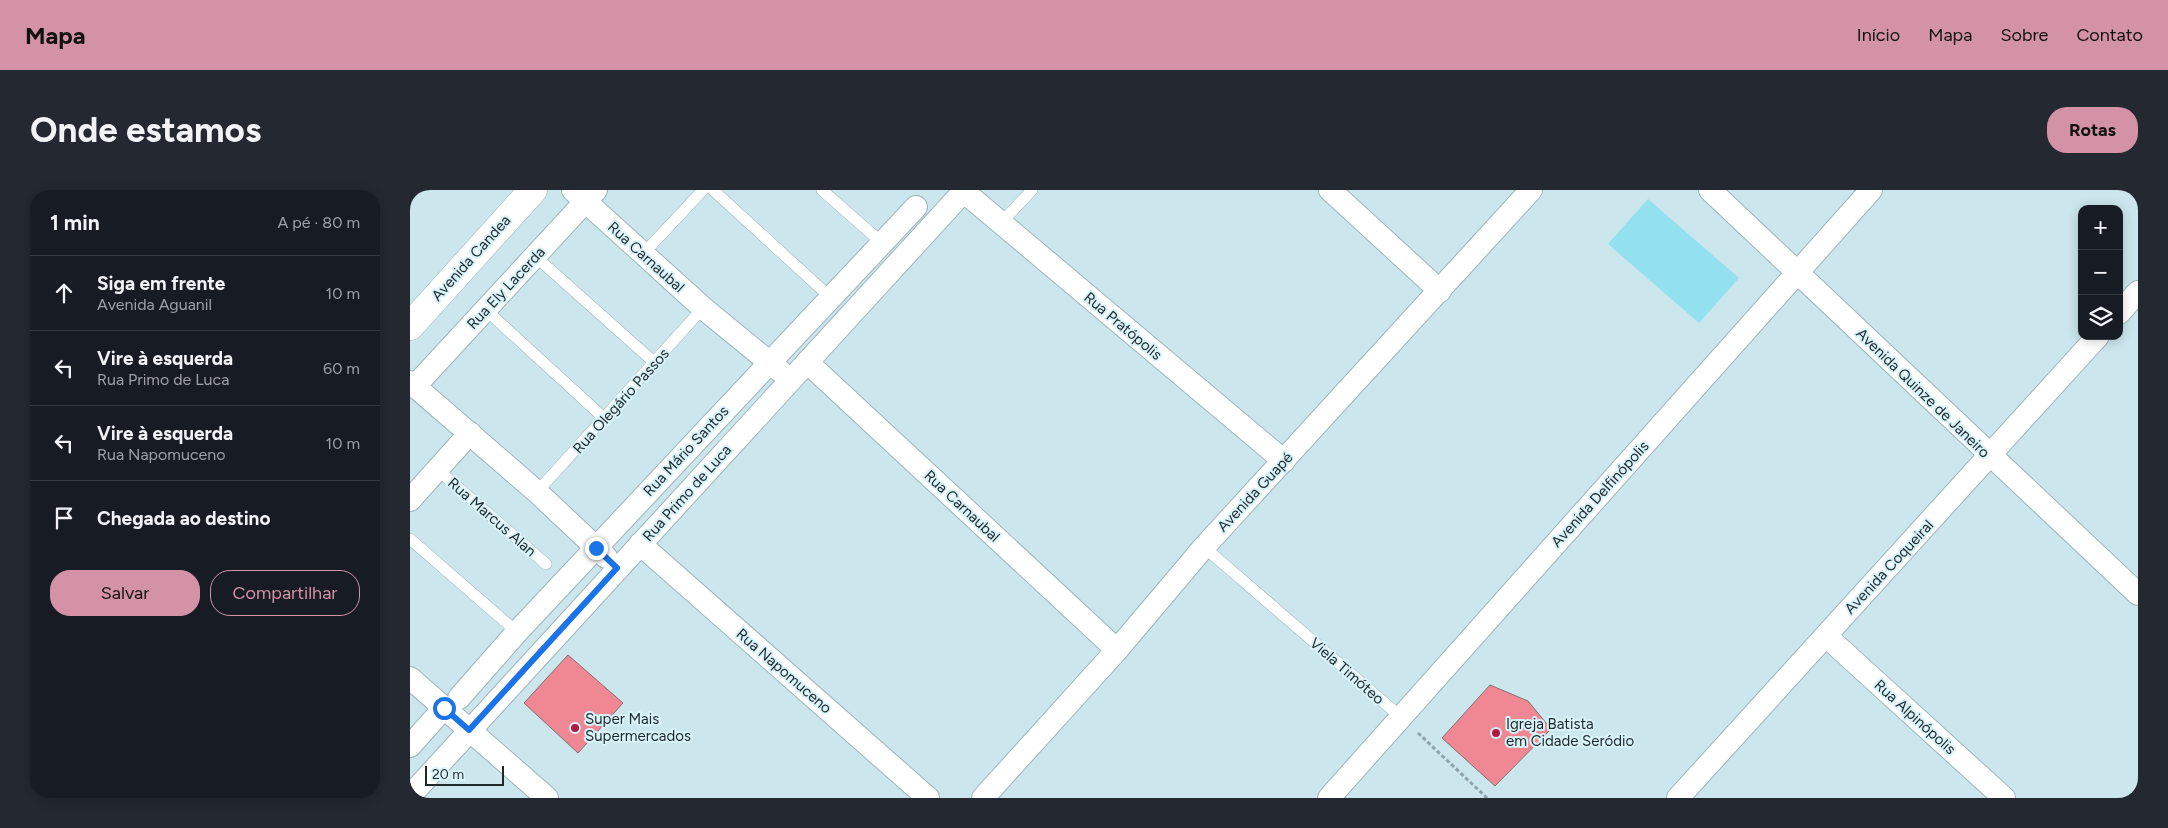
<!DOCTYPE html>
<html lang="pt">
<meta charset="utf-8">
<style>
body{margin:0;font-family:Figtree,sans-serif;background:#242831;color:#f1f3f6}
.controls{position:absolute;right:15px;top:15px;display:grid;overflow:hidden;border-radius:10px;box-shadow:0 2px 12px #0003}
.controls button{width:45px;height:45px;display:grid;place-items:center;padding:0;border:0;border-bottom:1px solid #363941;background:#171b24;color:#f1f3f6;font:25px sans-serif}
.scale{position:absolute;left:15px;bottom:12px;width:79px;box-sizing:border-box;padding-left:5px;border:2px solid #1e282b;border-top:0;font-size:14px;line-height:18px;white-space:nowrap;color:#1e282b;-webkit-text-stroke:4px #d8f3f9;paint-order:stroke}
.stop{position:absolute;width:15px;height:15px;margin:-11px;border:4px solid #1a73e8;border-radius:50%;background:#fff}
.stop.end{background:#1a73e8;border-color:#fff;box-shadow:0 1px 5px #0008}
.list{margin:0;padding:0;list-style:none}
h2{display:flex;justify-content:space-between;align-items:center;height:65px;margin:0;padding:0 20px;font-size:21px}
h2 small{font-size:16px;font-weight:400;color:#9ea1a6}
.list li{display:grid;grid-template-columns:32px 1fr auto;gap:15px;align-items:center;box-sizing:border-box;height:75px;padding:0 20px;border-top:1px solid #363941}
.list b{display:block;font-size:19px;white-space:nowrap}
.list p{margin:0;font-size:16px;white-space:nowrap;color:#9ea1a6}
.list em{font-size:16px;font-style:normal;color:#9ea1a6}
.actions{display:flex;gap:10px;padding:15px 20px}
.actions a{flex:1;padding:11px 0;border:1px solid #d392a5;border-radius:20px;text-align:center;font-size:18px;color:#d392a5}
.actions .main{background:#d392a5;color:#111}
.icon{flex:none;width:28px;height:28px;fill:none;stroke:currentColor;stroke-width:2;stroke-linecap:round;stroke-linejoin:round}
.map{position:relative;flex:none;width:1728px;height:608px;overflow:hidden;border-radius:20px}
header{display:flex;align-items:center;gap:30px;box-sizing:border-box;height:70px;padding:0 25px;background:#d392a5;color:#111}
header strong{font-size:24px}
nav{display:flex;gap:28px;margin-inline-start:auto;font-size:18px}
.intro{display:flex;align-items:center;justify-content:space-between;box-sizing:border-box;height:120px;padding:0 30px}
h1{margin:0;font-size:35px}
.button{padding:12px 22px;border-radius:20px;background:#d392a5;color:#111;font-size:18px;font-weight:700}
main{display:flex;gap:30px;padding:0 30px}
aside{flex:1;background:#171b24;border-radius:20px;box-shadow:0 2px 12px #0003}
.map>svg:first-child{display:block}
</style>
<header>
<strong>Mapa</strong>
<nav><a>Início</a><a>Mapa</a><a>Sobre</a><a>Contato</a></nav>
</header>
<div class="intro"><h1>Onde estamos</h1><a class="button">Rotas</a></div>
<main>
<aside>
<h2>1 min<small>A pé · 80 m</small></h2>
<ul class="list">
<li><svg class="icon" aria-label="ahead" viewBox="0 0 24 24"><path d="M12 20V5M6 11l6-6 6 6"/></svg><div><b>Siga em frente</b><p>Avenida Aguanil</p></div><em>10 m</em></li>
<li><svg class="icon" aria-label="left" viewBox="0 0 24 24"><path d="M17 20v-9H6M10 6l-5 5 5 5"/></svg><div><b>Vire à esquerda</b><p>Rua Primo de Luca</p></div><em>60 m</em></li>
<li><svg class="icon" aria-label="left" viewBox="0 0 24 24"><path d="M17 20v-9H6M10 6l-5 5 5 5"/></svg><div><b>Vire à esquerda</b><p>Rua Napomuceno</p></div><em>10 m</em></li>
<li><svg class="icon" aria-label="arrive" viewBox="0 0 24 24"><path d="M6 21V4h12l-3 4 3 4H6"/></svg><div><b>Chegada ao destino</b></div></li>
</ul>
<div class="actions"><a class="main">Salvar</a><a>Compartilhar</a></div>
</aside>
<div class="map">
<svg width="1728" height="608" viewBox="0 0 1728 608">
<rect width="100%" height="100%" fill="#cbe6ec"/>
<!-- green -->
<polygon fill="#93e0f1" points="1238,9 1329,88 1289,133 1198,54"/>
<!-- building -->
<g fill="#ef8893" stroke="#866f70">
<polygon points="158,465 213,513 168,563 114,513"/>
<polygon points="1080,495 1118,511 1141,539 1085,596 1032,548"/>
</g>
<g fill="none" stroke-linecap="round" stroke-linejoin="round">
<!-- service casing -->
<g stroke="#9cb5bb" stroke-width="12">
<g id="service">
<polyline points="303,0 420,107"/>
<polyline points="412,0 471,52"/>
<polyline points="591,33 622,0"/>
<polyline points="233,64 293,0"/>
<polyline points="126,67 245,173"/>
<polyline points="76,120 195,229"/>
<polyline points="27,279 136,374"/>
<polyline points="127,302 293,118"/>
<polyline points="0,349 107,442"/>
<polyline points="794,357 992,528"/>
</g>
</g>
<!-- minor casing -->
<g stroke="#9cb5bb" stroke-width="24">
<g id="minor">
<polyline points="163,0 293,118 370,181"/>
<polyline points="552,0 874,271"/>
<polyline points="920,0 1030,101"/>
<polyline points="1300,0 1728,404"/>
<polyline points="1709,123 1728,102"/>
<polyline points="397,172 707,460"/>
<polyline points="0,192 127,302 196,367"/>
<polyline points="5,196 186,0"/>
<polyline points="0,310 60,243"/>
<polyline points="230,354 518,608"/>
<polyline points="1416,446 1594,608"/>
<polyline points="0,488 137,608"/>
<polyline points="49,508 107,442 506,17"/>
<polyline points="0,556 34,518"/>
<polyline points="0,606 554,1"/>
<polyline points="573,608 707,460 794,357 1121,0"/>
<polyline points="919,608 1461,0"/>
<polyline points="1268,608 1688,146"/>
</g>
</g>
<!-- secondary casing -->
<g stroke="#9cb5bb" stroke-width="29">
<polyline id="secondary" points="0,136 123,0"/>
</g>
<!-- path -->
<polyline stroke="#8ea3a8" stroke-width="3" stroke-dasharray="4 2.5" stroke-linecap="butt" points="1008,543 1077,608"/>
<!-- service -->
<use href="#service" stroke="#fff" stroke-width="11"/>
<!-- minor -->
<use href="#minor" stroke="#fff" stroke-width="22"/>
<!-- secondary -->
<use href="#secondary" stroke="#fff" stroke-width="28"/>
</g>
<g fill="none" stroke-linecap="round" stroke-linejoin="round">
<!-- route -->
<polyline stroke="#1a73e8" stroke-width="6" points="34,518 59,540 207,378 186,358"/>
</g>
<!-- markers -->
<g fill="#af1b42" stroke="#d8f3f9" stroke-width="2">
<circle cx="165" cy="538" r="5"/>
<circle cx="1086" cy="543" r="5"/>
</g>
<g text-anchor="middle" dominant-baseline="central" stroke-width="4" stroke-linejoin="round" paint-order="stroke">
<!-- street labels -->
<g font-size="15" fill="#1e282b" stroke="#d8f3f9">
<text transform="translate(236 67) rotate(42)">Rua Carnaubal</text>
<text transform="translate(61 68) rotate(-48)">Avenida Candea</text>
<text transform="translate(96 98) rotate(-47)">Rua Ely Lacerda</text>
<text transform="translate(713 136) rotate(40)">Rua Pratópolis</text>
<text transform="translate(1513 203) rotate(44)">Avenida Quinze de Janeiro</text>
<text transform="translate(211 211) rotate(-48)">Rua Olegário Passos</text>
<text transform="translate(276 261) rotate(-47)">Rua Mário Santos</text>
<text transform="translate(845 302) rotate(-47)">Avenida Guapé</text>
<text transform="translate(277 303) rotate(-48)">Rua Primo de Luca</text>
<text transform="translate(1190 304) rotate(-48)">Avenida Delfinópolis</text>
<text transform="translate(552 316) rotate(43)">Rua Carnaubal</text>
<text transform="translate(82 327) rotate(41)">Rua Marcus Alan</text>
<text transform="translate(1479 377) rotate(-47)">Avenida Coqueiral</text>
<text transform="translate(374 481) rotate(41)">Rua Napomuceno</text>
<text transform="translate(937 481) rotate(41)">Viela Timóteo</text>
<text transform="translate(1505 527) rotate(42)">Rua Alpinópolis</text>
</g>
<!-- poi labels -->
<g font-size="15" fill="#1e282b" stroke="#d8f3f9" text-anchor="start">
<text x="175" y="529">Super Mais<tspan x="175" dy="17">Supermercados</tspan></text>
<text x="1096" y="534">Igreja Batista<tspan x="1096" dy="17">em Cidade Seródio</tspan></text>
</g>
</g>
</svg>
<div class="controls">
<button>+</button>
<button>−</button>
<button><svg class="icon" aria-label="layers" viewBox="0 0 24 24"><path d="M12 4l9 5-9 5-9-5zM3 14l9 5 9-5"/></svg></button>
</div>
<div class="scale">20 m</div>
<div class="stop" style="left:34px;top:518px"></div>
<div class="stop end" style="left:186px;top:358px"></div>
</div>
</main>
